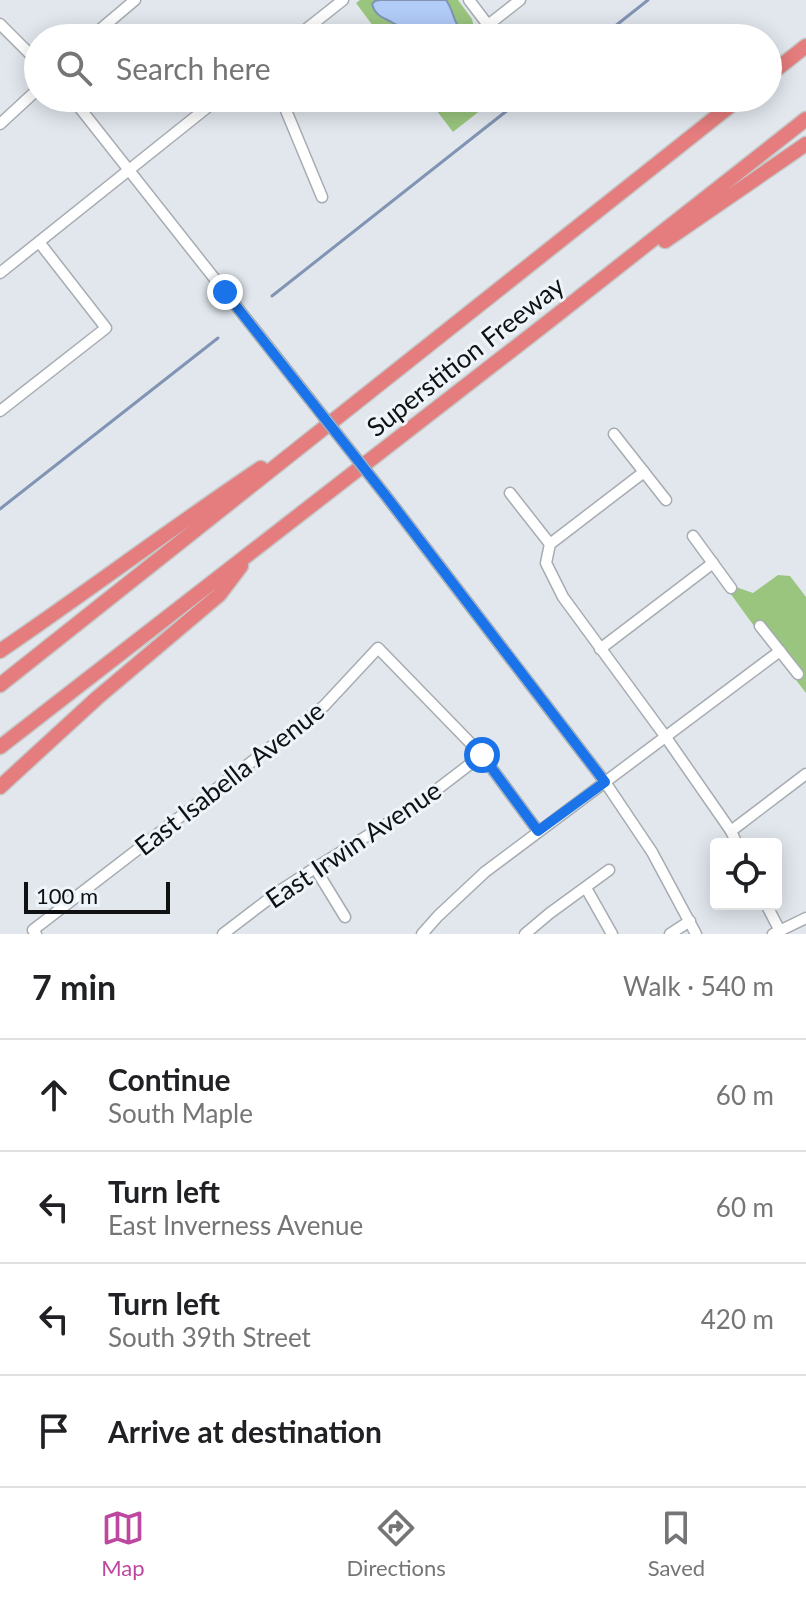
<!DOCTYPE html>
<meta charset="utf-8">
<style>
body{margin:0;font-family:Lato,sans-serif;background:#f6f6f6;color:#202124}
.controls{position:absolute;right:24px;bottom:24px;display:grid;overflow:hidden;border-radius:8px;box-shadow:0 4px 20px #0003}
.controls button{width:72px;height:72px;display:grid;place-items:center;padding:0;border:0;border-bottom:2px solid #e0e0e0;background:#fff;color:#202124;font:40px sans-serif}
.scale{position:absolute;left:24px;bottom:20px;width:146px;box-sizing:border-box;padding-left:8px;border:4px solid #0f1113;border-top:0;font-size:22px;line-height:28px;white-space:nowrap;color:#0f1113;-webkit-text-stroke:6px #eef5fa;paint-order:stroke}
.stop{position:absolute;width:24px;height:24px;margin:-18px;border:6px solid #1a73e8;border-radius:50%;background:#fff}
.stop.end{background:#1a73e8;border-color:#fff;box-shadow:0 2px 8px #0008}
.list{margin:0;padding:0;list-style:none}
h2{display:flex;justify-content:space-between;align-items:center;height:104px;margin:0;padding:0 32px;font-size:34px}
h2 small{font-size:26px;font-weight:400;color:#757577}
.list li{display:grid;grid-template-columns:52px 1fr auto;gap:24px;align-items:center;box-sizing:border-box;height:112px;padding:0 32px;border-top:2px solid #e0e0e0}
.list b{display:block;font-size:30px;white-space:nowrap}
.list p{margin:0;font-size:26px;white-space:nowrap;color:#757577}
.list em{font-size:26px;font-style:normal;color:#757577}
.icon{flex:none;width:44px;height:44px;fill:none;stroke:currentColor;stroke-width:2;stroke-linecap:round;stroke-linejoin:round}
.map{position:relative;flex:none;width:806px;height:934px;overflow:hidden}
.search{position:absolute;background:#fff;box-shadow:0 4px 20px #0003;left:24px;right:24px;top:24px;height:88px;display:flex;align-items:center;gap:20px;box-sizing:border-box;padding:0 28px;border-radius:44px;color:#757577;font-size:30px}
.sheet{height:552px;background:#fff}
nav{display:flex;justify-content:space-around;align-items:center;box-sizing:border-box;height:112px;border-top:2px solid #e0e0e0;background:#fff;font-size:22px;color:#757577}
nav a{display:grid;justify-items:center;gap:4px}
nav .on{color:#bd48a0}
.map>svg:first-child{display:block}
</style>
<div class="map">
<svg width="806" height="934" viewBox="0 0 806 934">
<rect width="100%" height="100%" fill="#e1e7ed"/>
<!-- green -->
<g fill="#9ac57e">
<polygon points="360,0 458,0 472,19 475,32 481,38 382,38 356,3"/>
<polygon points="427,98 496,98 453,132"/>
<polygon points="778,575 790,576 806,597 806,693 796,680 802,675 761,621 754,626 730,593 736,587 753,593"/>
</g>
<!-- water -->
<path fill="#b2ccf8" stroke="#8194b3" stroke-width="2" d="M380 0H446C456 14 451 24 467 33L469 38H410C405 32 400 26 393 23 383 17 375 16 372 4L375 1Z"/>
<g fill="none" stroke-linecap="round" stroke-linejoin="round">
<!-- stream -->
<g stroke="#8194b3" stroke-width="3">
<polyline points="600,38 648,0"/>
<polyline points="272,296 523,98"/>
<polyline points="0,509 218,338"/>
</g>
<!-- minor casing -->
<g stroke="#a6acb1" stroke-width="13">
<g id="minor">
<polyline points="469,0 488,25 520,0"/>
<polyline points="0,24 38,62"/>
<polyline points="90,38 135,0"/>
<polyline points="295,38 343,0"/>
<polyline points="72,98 308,397"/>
<polyline points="279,98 285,108 322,197"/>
<polyline points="0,124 38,89"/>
<polyline points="0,273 219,98"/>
<polyline points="0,411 106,328 39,242"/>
<polyline points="614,434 666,500"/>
<polyline points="644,472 550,544 546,563 563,597 665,736 731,831 737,844"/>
<polyline points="510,493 550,544"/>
<polyline points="386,496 605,782 652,852 696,934"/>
<polyline points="693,536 731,588"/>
<polyline points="760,626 798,674"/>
<polyline points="600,649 713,563"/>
<polyline points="731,831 806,774"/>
<polyline points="315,868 345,917"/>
<polyline points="586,888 612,934"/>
<polyline points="766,904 780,931"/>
<polyline points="36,934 33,930 324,706 378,648 482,755 538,831"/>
<polyline points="223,934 278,892 315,868 414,807 482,755"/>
<polyline points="422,934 438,916 485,872 780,651"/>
<polyline points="525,934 550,913 609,870"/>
<polyline points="670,934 690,921"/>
<polyline points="773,934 806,918"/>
</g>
</g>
<!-- highway casing -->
<g stroke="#c5c6c6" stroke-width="17">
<g id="highway">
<polyline points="768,76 806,46"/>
<polyline points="665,241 806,144"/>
<path d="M0 651C88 591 173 527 261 468"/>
<polyline points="0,685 740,98"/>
<polyline points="0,747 548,322 806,119"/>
<polyline points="0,787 97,698 219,595 241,566"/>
</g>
</g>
<!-- minor -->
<use href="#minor" stroke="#fff" stroke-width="10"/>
<!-- highway -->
<use href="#highway" stroke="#e57c7d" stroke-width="14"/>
<!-- minor-bridge casing -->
<g stroke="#a6acb1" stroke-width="13" stroke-linecap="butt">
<polyline id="minor-bridge" points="308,397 386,496"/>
</g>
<!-- minor-bridge -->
<use href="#minor-bridge" stroke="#fff" stroke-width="10"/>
</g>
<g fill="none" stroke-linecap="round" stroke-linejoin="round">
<!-- route -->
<polyline stroke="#1a73e8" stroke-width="10" points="225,292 386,496 605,782 538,831 482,755"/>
</g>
<g text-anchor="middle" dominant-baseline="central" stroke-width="6" stroke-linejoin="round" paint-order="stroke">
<!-- street labels -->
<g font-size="26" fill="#0f1113" stroke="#eef5fa">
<text transform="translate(465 356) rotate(-38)">Superstition Freeway</text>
<text transform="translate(229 778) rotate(-38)">East Isabella Avenue</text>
<text transform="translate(353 844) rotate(-34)">East Irwin Avenue</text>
</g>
</g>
</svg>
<div class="controls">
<button><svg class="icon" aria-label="locate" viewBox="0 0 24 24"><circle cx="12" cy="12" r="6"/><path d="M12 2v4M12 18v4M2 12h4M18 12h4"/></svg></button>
</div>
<div class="scale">100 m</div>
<div class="stop" style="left:482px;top:755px"></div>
<div class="stop end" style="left:225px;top:292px"></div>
<div class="search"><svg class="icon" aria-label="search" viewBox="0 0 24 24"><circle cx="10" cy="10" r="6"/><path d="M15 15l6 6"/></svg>Search here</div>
</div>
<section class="sheet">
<h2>7 min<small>Walk · 540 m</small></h2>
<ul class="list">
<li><svg class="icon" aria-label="ahead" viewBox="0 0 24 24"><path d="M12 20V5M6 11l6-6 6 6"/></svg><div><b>Continue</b><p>South Maple</p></div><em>60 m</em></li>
<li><svg class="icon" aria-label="left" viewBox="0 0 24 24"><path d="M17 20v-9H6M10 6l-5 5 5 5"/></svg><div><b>Turn left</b><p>East Inverness Avenue</p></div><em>60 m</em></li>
<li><svg class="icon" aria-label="left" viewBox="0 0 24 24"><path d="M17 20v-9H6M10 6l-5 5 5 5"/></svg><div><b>Turn left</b><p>South 39th Street</p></div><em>420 m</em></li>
<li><svg class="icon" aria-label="arrive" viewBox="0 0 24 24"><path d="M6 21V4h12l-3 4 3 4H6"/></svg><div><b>Arrive at destination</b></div></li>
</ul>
</section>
<nav>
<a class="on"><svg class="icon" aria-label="map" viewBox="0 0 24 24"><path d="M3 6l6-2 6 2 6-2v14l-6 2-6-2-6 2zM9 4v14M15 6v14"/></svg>Map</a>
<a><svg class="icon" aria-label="directions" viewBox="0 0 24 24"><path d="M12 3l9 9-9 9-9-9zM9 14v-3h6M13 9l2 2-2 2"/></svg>Directions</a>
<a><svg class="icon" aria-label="saved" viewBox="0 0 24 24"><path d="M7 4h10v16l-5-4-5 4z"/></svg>Saved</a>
</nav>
